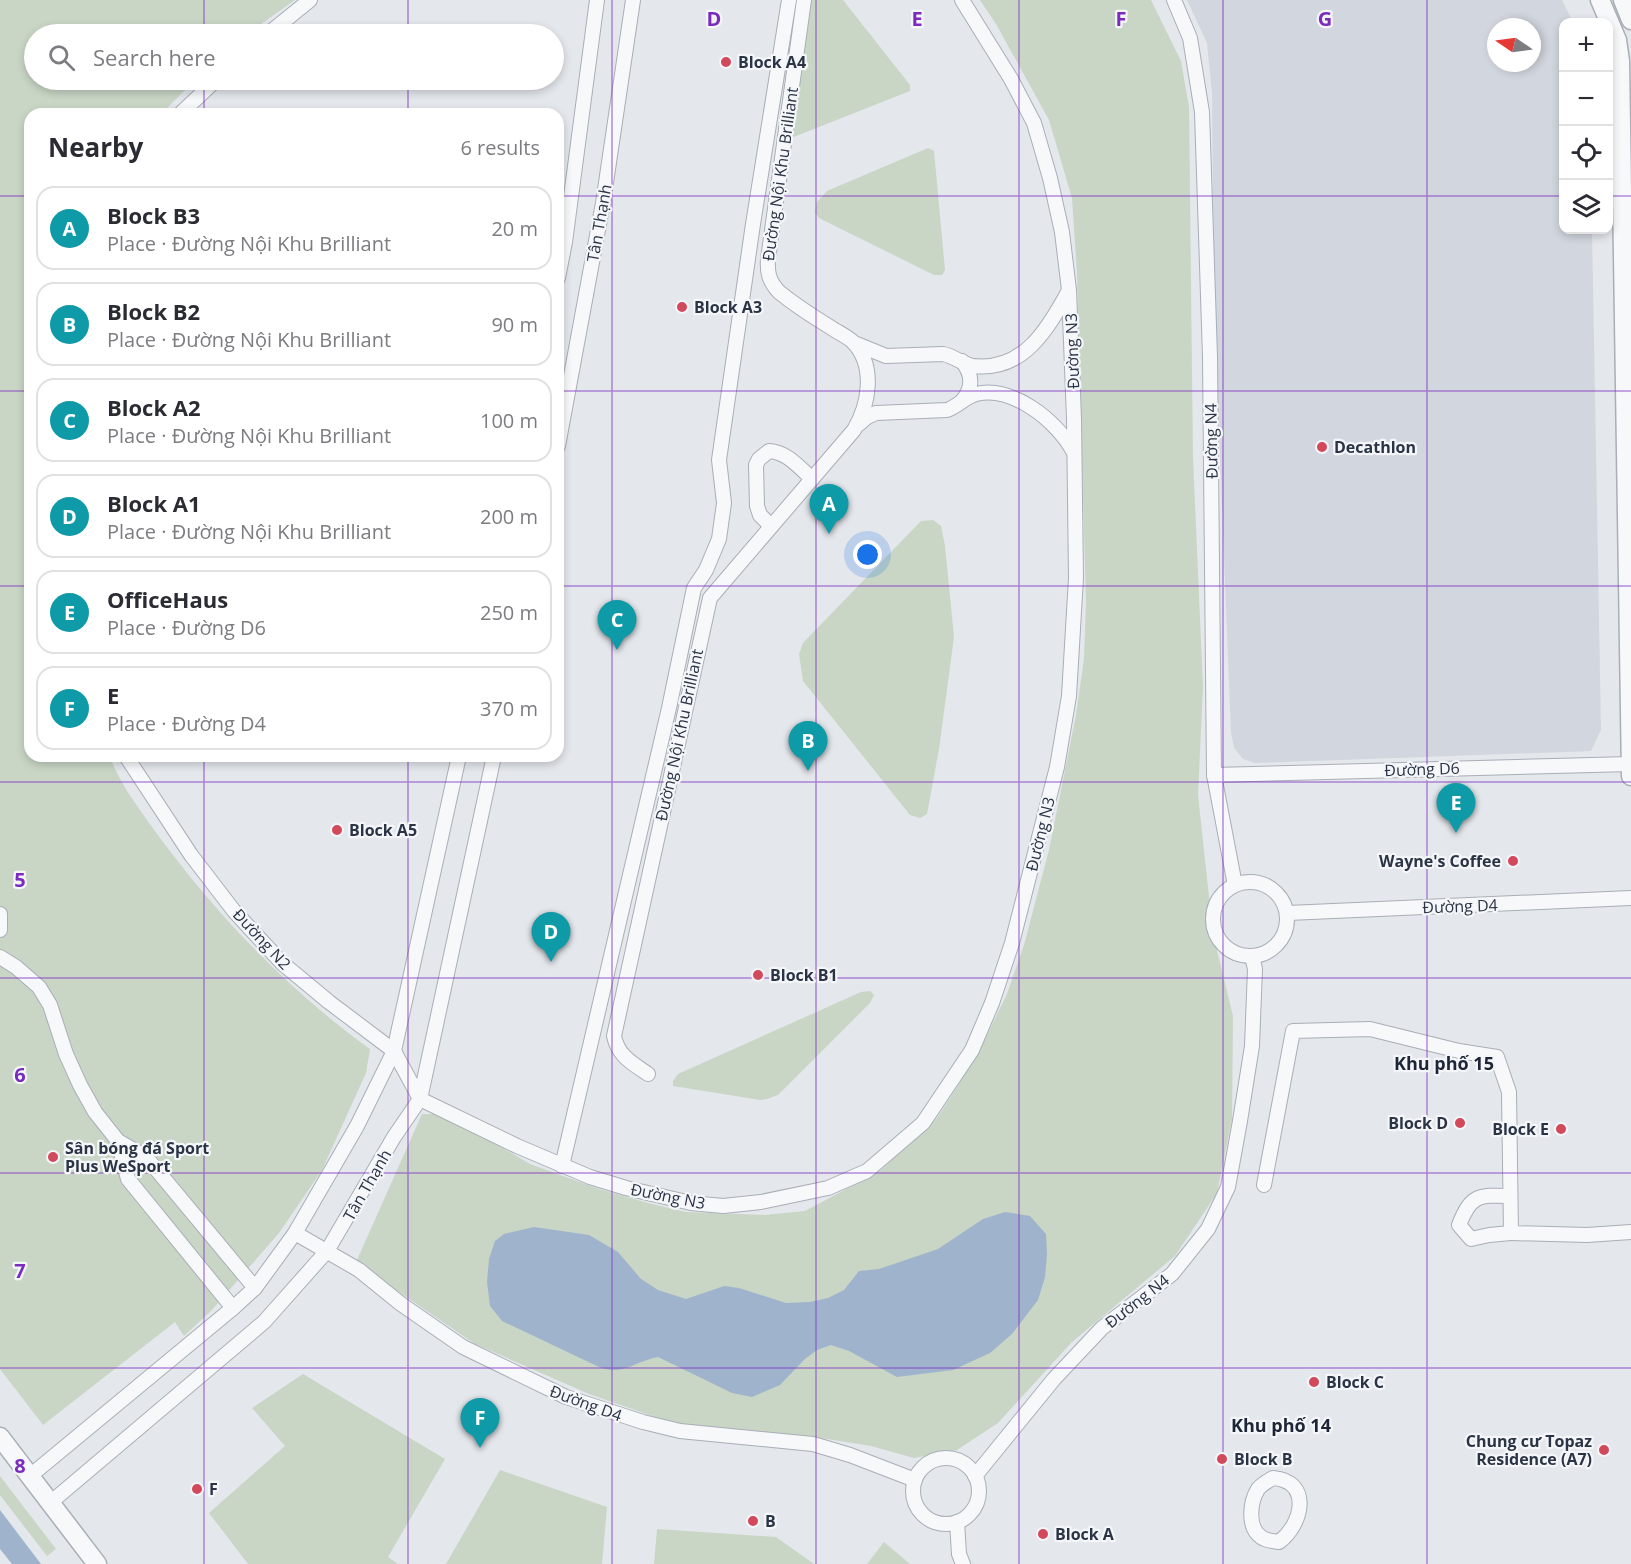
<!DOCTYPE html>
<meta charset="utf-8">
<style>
body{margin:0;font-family:"Open Sans",sans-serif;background:#f7f7f7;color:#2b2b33}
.controls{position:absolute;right:18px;top:18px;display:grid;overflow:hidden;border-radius:12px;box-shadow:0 3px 9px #0003}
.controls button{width:54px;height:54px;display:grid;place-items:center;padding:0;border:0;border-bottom:2px solid #e1e1e2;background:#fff;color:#2b2b33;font:30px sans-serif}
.compass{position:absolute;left:1487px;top:18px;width:54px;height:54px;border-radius:50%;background:#fff;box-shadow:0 3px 9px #0003;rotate:283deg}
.you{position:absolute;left:868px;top:555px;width:21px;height:21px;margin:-15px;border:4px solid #fff;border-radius:50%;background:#1a73e8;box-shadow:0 0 0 9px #1a73e833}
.badge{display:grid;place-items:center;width:39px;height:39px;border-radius:50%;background:#2563eb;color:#fff;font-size:20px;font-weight:700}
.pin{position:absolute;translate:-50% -50px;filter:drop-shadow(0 2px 3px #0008)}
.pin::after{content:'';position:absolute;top:32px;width:21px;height:18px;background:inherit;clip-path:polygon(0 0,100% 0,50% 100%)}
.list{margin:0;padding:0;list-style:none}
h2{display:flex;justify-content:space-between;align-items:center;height:78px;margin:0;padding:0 24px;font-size:26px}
h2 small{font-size:20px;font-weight:400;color:#7c7c81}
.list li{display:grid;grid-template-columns:39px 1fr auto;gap:18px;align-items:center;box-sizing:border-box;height:84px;margin:0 12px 12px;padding:0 12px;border:2px solid #e1e1e2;border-radius:18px}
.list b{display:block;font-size:22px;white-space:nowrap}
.list p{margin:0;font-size:20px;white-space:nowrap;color:#7c7c81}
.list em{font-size:20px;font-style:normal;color:#7c7c81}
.icon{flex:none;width:33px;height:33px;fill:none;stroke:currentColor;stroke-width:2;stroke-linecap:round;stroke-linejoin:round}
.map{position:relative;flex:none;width:1631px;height:1564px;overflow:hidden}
.search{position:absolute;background:#fff;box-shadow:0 3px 9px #0003;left:24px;top:24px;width:540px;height:66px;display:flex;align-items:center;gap:15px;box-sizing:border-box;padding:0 21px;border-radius:33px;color:#7c7c81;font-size:22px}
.panel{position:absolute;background:#fff;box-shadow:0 3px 9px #0003;left:24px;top:108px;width:540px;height:654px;border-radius:18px}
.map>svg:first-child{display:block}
</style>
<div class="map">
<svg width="1631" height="1564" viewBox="0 0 1631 1564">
<rect width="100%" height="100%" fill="#e4e7ec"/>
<!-- built -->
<path fill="#d2d6de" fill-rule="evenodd" d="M1187 0H1562L1573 22H1564V230H1592L1601 730 1591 751 1255 763 1243 759 1234 748 1231 732 1214 307 1212 93 1207 43ZM1496 27H1532V63H1496Z"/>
<!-- green -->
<g fill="#c9d6c5">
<path d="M0 0H295L247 34H34V80H195L161 114H30V465L27 498 30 525V756H109C116 771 123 786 133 800 197 894 278 983 370 1049L366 1073 322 1170 279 1233 211 1311 184 1336 175 1322 43 1425 0 1369Z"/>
<polygon points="810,0 843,0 910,85 910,91 791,138"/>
<polygon points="980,0 1151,0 1181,61 1189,107 1193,458 1203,687 1198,795 1213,934 1233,1016 1232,1119 1217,1193 1175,1256 1072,1342 998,1423 957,1450 914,1458 871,1446 802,1435 707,1431 655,1417 589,1394 475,1344 380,1279 357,1260 422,1114 436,1114 467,1127 530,1164 599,1189 648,1203 686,1212 764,1215 805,1211 880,1171 937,1118 959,1084 987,1035 1007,994 1024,945 1049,850 1076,715 1084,659 1086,602 1077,273 1072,198 1049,120 996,24"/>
<polygon points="928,148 934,151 945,270 942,275 934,275 819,218 815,212 817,202 827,191"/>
<polygon points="933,520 941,526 945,546 954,637 939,749 927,814 920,818 910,815 803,681 799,654 803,643 921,521"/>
<polygon points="870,991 874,995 870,1003 778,1095 767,1099 760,1100 673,1086 673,1081 678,1074 861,992"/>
<polygon points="303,1374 445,1459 388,1557 398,1564 248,1564 209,1513 285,1446 252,1408"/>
<polygon points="500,1470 607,1507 602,1564 446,1564"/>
<polygon points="0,1476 56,1549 47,1556 0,1495"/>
<polygon points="657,1529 776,1537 814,1564 654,1564"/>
<polygon points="884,1542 910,1564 867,1564"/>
</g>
<!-- water -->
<g fill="#9fb4cc">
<path d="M1005 1212 1030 1216 1046 1234 1047 1254 1045 1277 1038 1300 1012 1334 990 1353 953 1370 897 1377 849 1351 831 1345 817 1350 805 1359 780 1385 752 1397 732 1393 658 1357C643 1359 629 1370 614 1370 609 1370 603 1368 599 1367L502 1321 490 1306 487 1282 489 1259 495 1241 504 1234 534 1227 589 1235 618 1252 641 1279 658 1290 686 1299 724 1286 739 1288 786 1303 810 1302 828 1298 844 1290 859 1271 879 1269 938 1249 983 1219Z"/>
<polygon points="0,1510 41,1564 12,1564 0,1549"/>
</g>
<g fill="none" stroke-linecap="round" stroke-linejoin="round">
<!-- minor casing -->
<g stroke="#a9aeb7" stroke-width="16">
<g id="minor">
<polyline points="1174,0 1190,38 1202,112 1210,357 1214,775 1235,885"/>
<polyline points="268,34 310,0"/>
<polyline points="180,114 216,80"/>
<polyline points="558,278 565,242 597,0"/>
<path d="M854 343 886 356 943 354C954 356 962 364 973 366 1023 372 1048 329 1068 292"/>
<path d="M962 401C973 388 973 375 962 361"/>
<path d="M859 424 867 417 876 413 947 410C958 406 965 397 976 394 1012 385 1057 421 1073 451"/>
<polyline points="558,446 603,203 633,0"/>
<path d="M771 526 760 515 757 506 756 465 759 459 769 451C787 452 799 467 812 479"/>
<polyline points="126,756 191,855 234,911 282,963 329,1002 394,1051 420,1099 517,1146 590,1177 626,1188 691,1203 723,1206 761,1202 828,1188 867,1171 923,1123 972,1050 992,1003 1012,943 1057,767 1069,696 1076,578 1074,419 1069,290 1062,232 1050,178 1034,123 1011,79 962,0"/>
<polyline points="1214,775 1631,764"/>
<circle cx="1250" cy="919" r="37"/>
<polyline points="1288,913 1631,898"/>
<polyline points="0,914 0,930"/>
<polyline points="0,957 16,967 39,987 50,1005 66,1054 80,1085 95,1112 118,1141 146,1157 255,1288"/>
<path d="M648 1074C632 1063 618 1056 614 1036L710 598 854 430C869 405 876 366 853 342 847 336 837 332 830 327 812 316 795 305 779 292 769 281 767 273 768 259L804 0"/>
<polyline points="118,1141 128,1179 233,1308"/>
<polyline points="562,1166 669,708 694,588 706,570 719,539 724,503 719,460 753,224 789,0"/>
<polyline points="1264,1185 1293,1031 1370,1029 1459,1051 1497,1057 1509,1092 1511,1233 1587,1235 1631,1232"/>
<path d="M1510 1196C1479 1195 1471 1194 1459 1225L1471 1239 1489 1235 1511 1233"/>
<polyline points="295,1233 359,1270 401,1304 463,1347 566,1397 643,1422 680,1431 813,1444 850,1455 915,1480"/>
<circle cx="946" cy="1491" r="33"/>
<polyline points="30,1476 233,1308 255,1288 295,1233 357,1126 394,1051 459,756"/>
<polyline points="975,1476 1054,1379 1102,1328 1172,1274 1208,1229 1228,1187 1240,1121 1252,1046 1255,969 1252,956"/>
<path d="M1273 1478C1312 1481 1303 1524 1279 1542 1273 1541 1266 1541 1261 1537 1247 1527 1250 1502 1258 1489 1262 1484 1268 1481 1273 1478Z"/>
<polyline points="50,1503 264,1322 327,1251 394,1137 420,1099 494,756"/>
<polyline points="957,1522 959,1554 963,1564"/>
</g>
</g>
<!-- tertiary casing -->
<g stroke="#a9aeb7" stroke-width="21">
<g id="tertiary">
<polyline points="1600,0 1617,40 1620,61 1631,776"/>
<polyline points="1623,0 1631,20"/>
<polyline points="0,1437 97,1564"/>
</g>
</g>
<!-- minor -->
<use href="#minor" stroke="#f7f8fa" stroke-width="14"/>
<!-- tertiary -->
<use href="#tertiary" stroke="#f7f8fa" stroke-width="18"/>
</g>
<!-- grid -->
<path fill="none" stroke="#7b2cbf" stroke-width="1.5" stroke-opacity="0.55" d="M204 0V34M408 0V34M612 0V1564M816 0V1564M1019 0V1564M1223 0V1564M1427 0V1564M204 80V114M408 80V114M0 196H30M558 196H1564M1608 196H1631M0 391H30M558 391H1631M0 586H30M558 586H1631M204 756V1564M408 756V1564M0 782H1631M0 978H1631M0 1173H1631M0 1368H1631"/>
<!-- markers -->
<g fill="#d1495b" stroke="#f4f6f9" stroke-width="2">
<circle cx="726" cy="62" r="6"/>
<circle cx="682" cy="307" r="6"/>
<circle cx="1322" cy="447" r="6"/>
<circle cx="337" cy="830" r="6"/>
<circle cx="1513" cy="861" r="6"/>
<circle cx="758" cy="975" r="6"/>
<circle cx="1460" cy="1123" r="6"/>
<circle cx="1561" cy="1129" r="6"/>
<circle cx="53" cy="1157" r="6"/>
<circle cx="1314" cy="1382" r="6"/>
<circle cx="1604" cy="1450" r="6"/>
<circle cx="1222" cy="1459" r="6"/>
<circle cx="197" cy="1489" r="6"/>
<circle cx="753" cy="1521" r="6"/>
<circle cx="1043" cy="1534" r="6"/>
</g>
<g text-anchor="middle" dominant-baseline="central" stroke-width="4.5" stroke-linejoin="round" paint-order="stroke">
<!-- poi labels -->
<g font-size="16" font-weight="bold" fill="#2b3445" stroke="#f4f6f9" text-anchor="start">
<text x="738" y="62">Block A4</text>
<text x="694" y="307">Block A3</text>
<text x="1334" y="447">Decathlon</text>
<text x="349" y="830">Block A5</text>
<text x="1501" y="861" text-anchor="end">Wayne's Coffee</text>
<text x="770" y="975">Block B1</text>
<text x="1448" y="1123" text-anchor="end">Block D</text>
<text x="1549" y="1129" text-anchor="end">Block E</text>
<text x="65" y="1148">Sân bóng đá Sport<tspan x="65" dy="18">Plus WeSport</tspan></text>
<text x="1326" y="1382">Block C</text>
<text x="1592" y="1441" text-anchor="end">Chung cư Topaz<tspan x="1592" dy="18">Residence (A7)</tspan></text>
<text x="1234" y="1459">Block B</text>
<text x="209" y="1489">F</text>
<text x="765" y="1521">B</text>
<text x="1055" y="1534">Block A</text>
</g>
<!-- street labels -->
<g font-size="16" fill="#2b3445" stroke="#f4f6f9">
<text transform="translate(780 174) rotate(-82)">Đường Nội Khu Brilliant</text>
<text transform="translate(599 223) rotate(-80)">Tân Thạnh</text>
<text transform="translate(1072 351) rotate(-92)">Đường N3</text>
<text transform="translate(1211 441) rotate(-91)">Đường N4</text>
<text transform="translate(679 735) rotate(-78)">Đường Nội Khu Brilliant</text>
<text transform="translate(1422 769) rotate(-2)">Đường D6</text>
<text transform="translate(1040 834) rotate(-76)">Đường N3</text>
<text transform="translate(1460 906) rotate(-2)">Đường D4</text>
<text transform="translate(262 939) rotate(47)">Đường N2</text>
<text transform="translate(367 1185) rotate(-60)">Tân Thạnh</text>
<text transform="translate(668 1196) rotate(11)">Đường N3</text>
<text transform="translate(1137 1301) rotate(-38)">Đường N4</text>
<text transform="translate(586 1403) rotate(20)">Đường D4</text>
</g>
<!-- neighbourhood labels -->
<g font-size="18" font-weight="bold" fill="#1d2536" stroke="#f4f6f9">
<text x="1444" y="1063">Khu phố 15</text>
<text x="1281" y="1425">Khu phố 14</text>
</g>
</g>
<g font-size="20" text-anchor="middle" font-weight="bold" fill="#7b2cbf" stroke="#f4f6f9" stroke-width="4.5" stroke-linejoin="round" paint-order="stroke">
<text x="714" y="26">D</text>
<text x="917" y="26">E</text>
<text x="1121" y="26">F</text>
<text x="1325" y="26">G</text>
<text x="20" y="887">5</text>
<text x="20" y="1082">6</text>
<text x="20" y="1278">7</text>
<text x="20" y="1473">8</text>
</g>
</svg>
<div class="controls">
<button>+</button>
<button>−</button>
<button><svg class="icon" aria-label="locate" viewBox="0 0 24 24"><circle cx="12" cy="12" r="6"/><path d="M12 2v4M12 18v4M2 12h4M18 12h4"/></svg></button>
<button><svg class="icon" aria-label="layers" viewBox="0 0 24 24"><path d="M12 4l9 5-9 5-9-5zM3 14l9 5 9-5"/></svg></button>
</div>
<svg class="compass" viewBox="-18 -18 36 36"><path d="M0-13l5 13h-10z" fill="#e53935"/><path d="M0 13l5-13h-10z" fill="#7c7c81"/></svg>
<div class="you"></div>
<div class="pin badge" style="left:829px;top:534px;background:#0f9aa8">A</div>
<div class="pin badge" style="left:808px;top:771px;background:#0f9aa8">B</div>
<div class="pin badge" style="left:617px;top:650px;background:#0f9aa8">C</div>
<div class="pin badge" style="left:551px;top:962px;background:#0f9aa8">D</div>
<div class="pin badge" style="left:1456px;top:833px;background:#0f9aa8">E</div>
<div class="pin badge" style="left:480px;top:1448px;background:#0f9aa8">F</div>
<div class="search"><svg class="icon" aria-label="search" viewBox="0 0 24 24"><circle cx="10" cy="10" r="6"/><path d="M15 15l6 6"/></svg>Search here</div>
<section class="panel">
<h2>Nearby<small>6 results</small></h2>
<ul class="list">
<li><span class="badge" style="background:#0f9aa8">A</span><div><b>Block B3</b><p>Place · Đường Nội Khu Brilliant</p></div><em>20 m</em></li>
<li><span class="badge" style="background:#0f9aa8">B</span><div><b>Block B2</b><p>Place · Đường Nội Khu Brilliant</p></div><em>90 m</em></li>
<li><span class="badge" style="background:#0f9aa8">C</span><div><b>Block A2</b><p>Place · Đường Nội Khu Brilliant</p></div><em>100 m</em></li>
<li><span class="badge" style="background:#0f9aa8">D</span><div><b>Block A1</b><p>Place · Đường Nội Khu Brilliant</p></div><em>200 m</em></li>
<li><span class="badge" style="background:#0f9aa8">E</span><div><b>OfficeHaus</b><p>Place · Đường D6</p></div><em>250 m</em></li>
<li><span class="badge" style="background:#0f9aa8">F</span><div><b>E</b><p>Place · Đường D4</p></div><em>370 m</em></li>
</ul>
</section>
</div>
